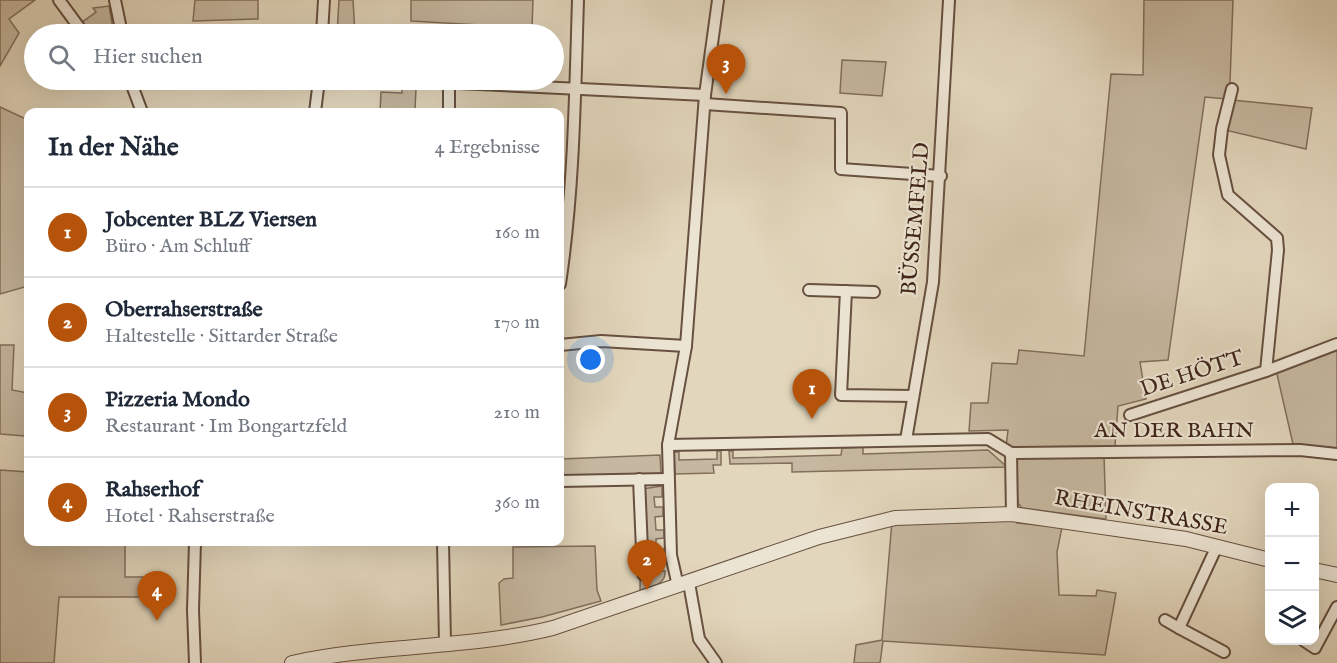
<!DOCTYPE html>
<html lang="de">
<meta charset="utf-8">
<style>
body{margin:0;font-family:"IM FELL English",serif;background:#f2f2f3;color:#1f2937}
.controls{position:absolute;right:18px;bottom:18px;display:grid;overflow:hidden;border-radius:12px;box-shadow:0 6px 24px #0002}
.controls button{width:54px;height:54px;display:grid;place-items:center;padding:0;border:0;border-bottom:2px solid #e0e1e3;background:#fff;color:#1f2937;font:30px sans-serif}
.you{position:absolute;left:591px;top:360px;width:21px;height:21px;margin:-15px;border:4px solid #fff;border-radius:50%;background:#1a73e8;box-shadow:0 0 0 9px #1a73e833}
.badge{display:grid;place-items:center;width:39px;height:39px;border-radius:50%;background:#b45309;color:#fff;font-size:20px;font-weight:700}
.pin{position:absolute;translate:-50% -50px;filter:drop-shadow(0 2px 3px #0008)}
.pin::after{content:'';position:absolute;top:32px;width:21px;height:18px;background:inherit;clip-path:polygon(0 0,100% 0,50% 100%)}
.list{margin:0;padding:0;list-style:none}
h2{display:flex;justify-content:space-between;align-items:center;height:78px;margin:0;padding:0 24px;font-size:26px}
h2 small{font-size:20px;font-weight:400;color:#747a83}
.list li{display:grid;grid-template-columns:39px 1fr auto;gap:18px;align-items:center;box-sizing:border-box;height:90px;padding:0 24px;border-top:2px solid #e0e1e3}
.list b{display:block;font-size:22px;white-space:nowrap}
.list p{margin:0;font-size:20px;white-space:nowrap;color:#747a83}
.list em{font-size:20px;font-style:normal;color:#747a83}
.icon{flex:none;width:33px;height:33px;fill:none;stroke:currentColor;stroke-width:2;stroke-linecap:round;stroke-linejoin:round}
.map{position:relative;flex:none;width:1337px;height:663px;overflow:hidden}
.search{position:absolute;background:#fff;box-shadow:0 6px 24px #0002;left:24px;top:24px;width:540px;height:66px;display:flex;align-items:center;gap:15px;box-sizing:border-box;padding:0 21px;border-radius:33px;color:#747a83;font-size:22px}
.panel{position:absolute;background:#fff;box-shadow:0 6px 24px #0002;left:24px;top:108px;width:540px;height:438px;border-radius:12px}
.map>svg:first-child{display:block}
</style>
<div class="map">
<svg width="1337" height="663" viewBox="0 0 1337 663">
<rect width="100%" height="100%" fill="#e2d6bc"/>
<filter id="stains"><feTurbulence type="fractalNoise" baseFrequency=".00333" numOctaves="4"/><feColorMatrix values="0 0 0 0 .2 0 0 0 0 .09 0 0 0 0 .02 0 0 0 .5 -.17"/></filter>
<radialGradient id="worn" r=".72"><stop offset=".6" stop-color="#630" stop-opacity="0"/><stop offset="1" stop-color="#630" stop-opacity=".3"/></radialGradient>
<!-- green -->
<g fill="#c6b8a0" stroke="#826e5c" stroke-width="1.5">
<polygon points="0,0 35,0 9,19 19,33 0,66"/>
<polygon points="195,0 258,0 258,19 193,21"/>
<polygon points="339,0 353,0 355,34 337,34"/>
<polygon points="411,0 533,0 532,28 411,21"/>
<polygon points="1144,0 1233,0 1230,83 1226,99 1205,97 1168,360 1140,362 1146,399 1118,406 1115,446 1006,447 1008,430 969,431 971,403 988,403 992,363 1017,364 1019,350 1084,356 1111,74 1143,75"/>
<polygon points="109,6 114,34 90,34 81,23 96,12 93,8"/>
<polygon points="842,60 886,62 882,96 840,93"/>
<polygon points="402,88 416,89 415,109 441,112 380,112 381,92 402,93"/>
<polygon points="1232,100 1312,108 1306,149 1225,130"/>
<polygon points="0,107 28,120 28,286 0,294"/>
<polygon points="0,345 14,345 12,390 28,393 28,423 24,436 0,434"/>
<polygon points="1337,349 1337,448 1293,444 1276,370"/>
<polygon points="863,447 863,454 988,450 1007,467 792,472 792,463 730,464 729,451 733,451 733,458 841,455 842,448"/>
<polygon points="717,451 721,451 721,465 713,465 714,473 675,474 674,452 679,452 679,460 717,459"/>
<polygon points="660,455 661,474 560,477 560,459"/>
<polygon points="1104,455 1106,519 1022,508 1018,503 1013,458"/>
<polygon points="0,470 28,472 28,542 125,542 125,577 144,577 144,597 59,597 54,663 0,663"/>
<path d="M662 486V497H654L655 507H663V516L655 517 656 530H664V538L656 539V549H664L665 557H657V571H665C666 585 652 586 640 590L642 489Z"/>
<polygon points="1018,520 1017,523 1062,527 1057,552 1059,595 1096,596 1097,590 1116,593 1105,655 883,641 880,663 854,663 856,645 882,640 892,521"/>
<polygon points="595,546 597,590 601,601 542,617 501,625 499,583 504,579 513,578 513,547"/>
</g>
<g fill="none" stroke-linecap="round" stroke-linejoin="round">
<!-- minor casing -->
<g stroke="#675040" stroke-width="14">
<g id="minor">
<polyline points="59,0 84,34"/>
<polyline points="115,0 122,34"/>
<polyline points="322,34 324,0"/>
<polyline points="130,80 142,112"/>
<polyline points="395,80 705,95"/>
<polyline points="449,82 449,112"/>
<polyline points="1232,89 1222,129 1219,155 1228,195 1277,238 1278,250 1266,371"/>
<polyline points="705,104 841,113 841,169 941,176"/>
<polyline points="315,112 319,80"/>
<path d="M560 284C574 190 575 95 578 0"/>
<polyline points="809,290 874,292"/>
<polyline points="846,291 841,395 913,396"/>
<polyline points="560,345 601,341 686,346"/>
<polyline points="1130,415 1266,371 1337,344"/>
<polyline points="906,440 933,282 949,0"/>
<polyline points="668,445 988,439 1011,453"/>
<polyline points="1011,453 1300,450 1337,454"/>
<polyline points="1011,453 1012,514"/>
<polyline points="639,479 643,574"/>
<polyline points="560,481 667,479"/>
<polyline points="443,542 445,643"/>
<polyline points="1217,546 1179,628 1224,652"/>
<polyline points="689,583 699,639 716,663"/>
<polyline points="678,586 671,555 668,445 686,346 705,95 718,0"/>
<polyline points="1165,620 1179,628"/>
<polyline points="1303,640 1315,648 1337,607"/>
<polyline points="195,663 193,610 195,542"/>
</g>
</g>
<!-- tertiary casing -->
<g stroke="#675040" stroke-width="16">
<g id="tertiary">
<polyline points="1314,570 1337,575"/>
<path d="M292 663C378 644 468 649 553 628L819 537 895 518 1012 514 1186 539 1270 560"/>
</g>
</g>
<!-- minor -->
<use href="#minor" stroke="#ece4d3" stroke-width="10"/>
<!-- tertiary -->
<use href="#tertiary" stroke="#ece4d3" stroke-width="14"/>
</g>
<g text-anchor="middle" dominant-baseline="central" stroke-width="4.5" stroke-linejoin="round" paint-order="stroke">
<!-- street labels -->
<g font-size="22" fill="#3e2317" stroke="#ece4d3">
<text transform="translate(916 219) rotate(-85)">BÜSSEMFELD</text>
<text transform="translate(1192 374) rotate(-18)">DE HÖTT</text>
<text x="1174" y="431">AN DER BAHN</text>
<text transform="translate(1141 513) rotate(10)">RHEINSTRASSE</text>
</g>
</g>
<rect width="100%" height="100%" filter="url(#stains)"/>
<rect width="100%" height="100%" fill="url(#worn)"/>
</svg>
<div class="controls">
<button>+</button>
<button>−</button>
<button><svg class="icon" aria-label="layers" viewBox="0 0 24 24"><path d="M12 4l9 5-9 5-9-5zM3 14l9 5 9-5"/></svg></button>
</div>
<div class="you"></div>
<div class="pin badge" style="left:812px;top:419px">1</div>
<div class="pin badge" style="left:647px;top:590px">2</div>
<div class="pin badge" style="left:726px;top:94px">3</div>
<div class="pin badge" style="left:157px;top:621px">4</div>
<div class="search"><svg class="icon" aria-label="search" viewBox="0 0 24 24"><circle cx="10" cy="10" r="6"/><path d="M15 15l6 6"/></svg>Hier suchen</div>
<section class="panel">
<h2>In der Nähe<small>4 Ergebnisse</small></h2>
<ul class="list">
<li><span class="badge">1</span><div><b>Jobcenter BLZ Viersen</b><p>Büro · Am Schluff</p></div><em>160 m</em></li>
<li><span class="badge">2</span><div><b>Oberrahserstraße</b><p>Haltestelle · Sittarder Straße</p></div><em>170 m</em></li>
<li><span class="badge">3</span><div><b>Pizzeria Mondo</b><p>Restaurant · Im Bongartzfeld</p></div><em>210 m</em></li>
<li><span class="badge">4</span><div><b>Rahserhof</b><p>Hotel · Rahserstraße</p></div><em>360 m</em></li>
</ul>
</section>
</div>
